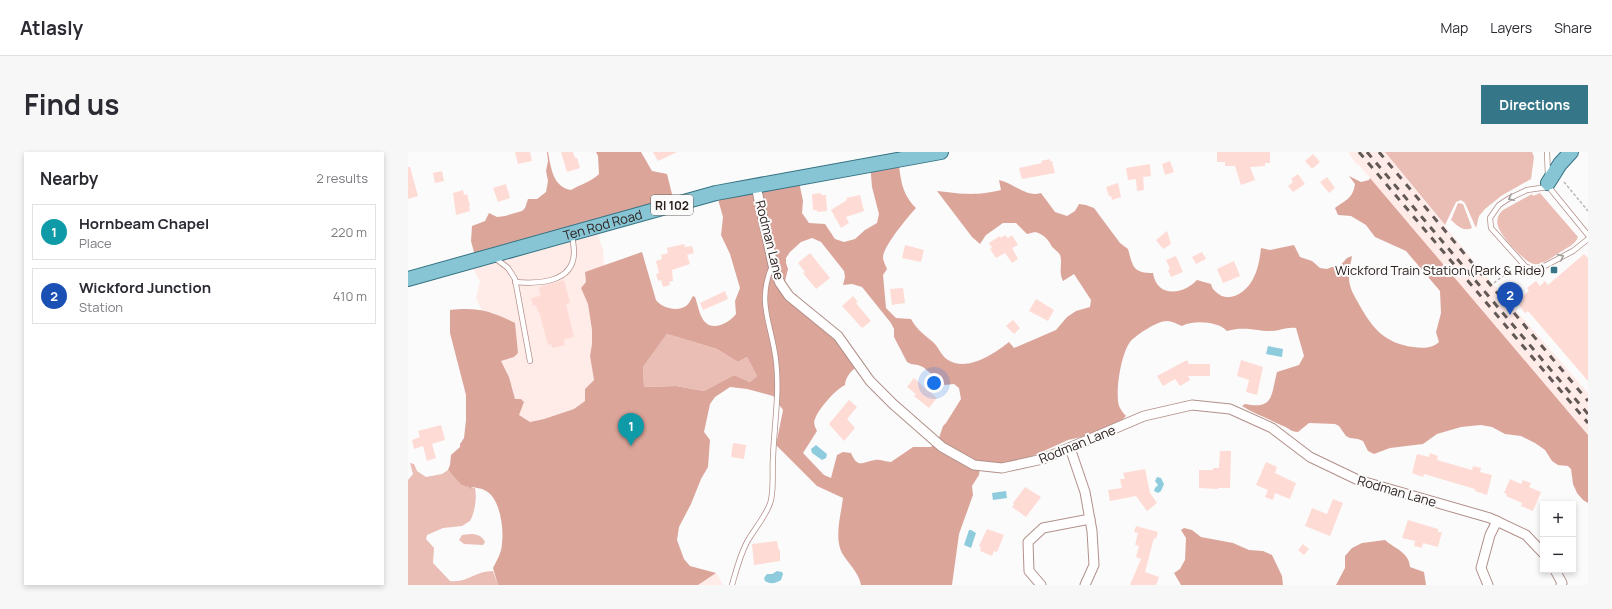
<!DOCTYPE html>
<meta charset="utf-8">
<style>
body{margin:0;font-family:Manrope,sans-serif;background:#f7f7f7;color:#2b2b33}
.controls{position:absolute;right:12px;bottom:12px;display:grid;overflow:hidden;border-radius:0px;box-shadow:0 2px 6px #0003}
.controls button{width:36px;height:36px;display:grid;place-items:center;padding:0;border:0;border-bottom:1px solid #e1e1e2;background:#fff;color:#2b2b33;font:20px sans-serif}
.you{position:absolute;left:526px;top:231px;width:14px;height:14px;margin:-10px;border:3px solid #fff;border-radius:50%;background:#1a73e8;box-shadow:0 0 0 6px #1a73e833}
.badge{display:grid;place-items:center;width:26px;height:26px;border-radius:50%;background:#357788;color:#fff;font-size:13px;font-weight:700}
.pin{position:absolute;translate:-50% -33px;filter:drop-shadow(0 1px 2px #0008)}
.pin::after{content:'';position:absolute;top:21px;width:14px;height:12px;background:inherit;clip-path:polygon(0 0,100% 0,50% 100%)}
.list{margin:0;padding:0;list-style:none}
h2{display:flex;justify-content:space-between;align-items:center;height:52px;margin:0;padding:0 16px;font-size:17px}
h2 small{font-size:13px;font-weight:400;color:#7c7c81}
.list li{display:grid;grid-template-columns:26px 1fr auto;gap:12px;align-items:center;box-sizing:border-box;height:56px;margin:0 8px 8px;padding:0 8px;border:1px solid #e1e1e2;border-radius:0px}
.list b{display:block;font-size:15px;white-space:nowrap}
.list p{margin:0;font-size:13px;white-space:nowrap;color:#7c7c81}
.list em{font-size:13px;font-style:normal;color:#7c7c81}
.map{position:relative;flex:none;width:1180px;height:433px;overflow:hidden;border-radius:0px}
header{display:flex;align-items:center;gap:24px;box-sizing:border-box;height:56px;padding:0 20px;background:#fff;border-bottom:1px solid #e1e1e2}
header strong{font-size:19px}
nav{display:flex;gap:22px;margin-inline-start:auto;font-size:14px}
.intro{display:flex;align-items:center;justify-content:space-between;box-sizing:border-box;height:96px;padding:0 24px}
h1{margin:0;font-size:28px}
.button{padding:10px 18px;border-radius:0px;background:#357788;color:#fff;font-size:14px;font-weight:700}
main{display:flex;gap:24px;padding:0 24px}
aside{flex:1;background:#fff;border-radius:0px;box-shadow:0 2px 6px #0003}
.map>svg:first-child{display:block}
</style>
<header>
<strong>Atlasly</strong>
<nav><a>Map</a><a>Layers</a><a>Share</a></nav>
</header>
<div class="intro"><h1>Find us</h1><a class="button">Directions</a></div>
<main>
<aside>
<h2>Nearby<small>2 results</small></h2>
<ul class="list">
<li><span class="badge" style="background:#0f9aa8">1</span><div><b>Hornbeam Chapel</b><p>Place</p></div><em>220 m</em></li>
<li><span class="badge" style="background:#1a4fb4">2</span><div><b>Wickford Junction</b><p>Station</p></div><em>410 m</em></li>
</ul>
</aside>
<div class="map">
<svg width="1180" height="433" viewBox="0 0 1180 433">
<rect width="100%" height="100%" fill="#fbfbfb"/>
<!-- built -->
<g fill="#ffece9">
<polygon points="940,0 977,0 1071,116 1180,241 1180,283 951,13 948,12"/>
<polygon points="187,74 195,98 196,114 173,136 180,152 184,178 184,192 182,204 186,228 177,237 177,249 166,257 136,267 122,270 111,263 101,225 93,209 106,205 87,161 74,158 68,146 72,129 59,107"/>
<polygon points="308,421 315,433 290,433"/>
</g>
<!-- green -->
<g fill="#eabdb5">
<polygon points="977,0 1124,0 1126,5 1123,27 1093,44 1077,57 1071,64 1068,76 1057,51 1053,48 1048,50 1037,73"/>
<path d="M1132 41 1170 85C1167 93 1158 96 1151 101 1144 105 1134 114 1126 112 1117 111 1092 83 1090 74 1088 68 1090 62 1095 58L1124 42 1125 44Z"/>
<path d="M1050 51 1055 52 1064 76C1054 80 1049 73 1043 68Z"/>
<polygon points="259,182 309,197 330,210 339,205 349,224 342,230 326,223 296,239 268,234 236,235 235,215"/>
<path d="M2 311 6 312 9 319 18 325 34 322 40 318 53 333 67 336C69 345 67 360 62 369L54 374 35 376 19 383 18 387 26 396 25 411 42 429C60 431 67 419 85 419L90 433H0V328L5 322Z"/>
<path d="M63 382C69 382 74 384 77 390L75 393 56 392 51 388 54 383Z"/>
</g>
<!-- forest -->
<g fill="#dca59a" fill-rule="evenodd">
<path d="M139 0H140C143 16 145 35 163 38 173 32 183 30 191 22L190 4 188 0H233L244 19 259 22 266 50 67 104 63 89 64 74 77 69 81 61 89 65 97 64 114 59 117 56 120 47H129L138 40 140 29 138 19 140 9Z"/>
<path d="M490 7C493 27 493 41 508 56 500 65 476 93 475 105 475 109 478 114 479 117L475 123 478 156 488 166 503 167C508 177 518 184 526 191 531 196 534 205 540 208 559 220 586 202 601 190L606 196 648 178 659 165 668 159 682 155 683 148 666 122 655 129C650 119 655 112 652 103 650 99 645 97 643 93 639 86 635 82 627 80L619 82 608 71H595L578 83 572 92 564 85 529 39C554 42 568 44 593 38L591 28C606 31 618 46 633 41L647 60 659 64 667 59 671 52 678 53 686 56 712 91 720 97C725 114 724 121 745 121 749 146 775 143 789 128L803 132C804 136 805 137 808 140 820 152 838 141 845 127 850 118 852 106 853 96L862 98 886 93 892 105 904 109 912 116 919 117 924 115H931L939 106 944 104C943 111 940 119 941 126 941 136 947 145 952 154 965 177 977 191 1005 195 1014 196 1024 197 1031 190L1028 180 1033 161 1032 139 998 99 967 85 958 73 943 64 930 63 927 56C938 48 945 46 947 32L941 24 953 30 961 28 962 26 1180 283V351L1175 348 1169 341 1165 332 1163 317 1160 314 1150 313 1144 309 1137 298 1127 291 1113 284 1097 282 1084 275 1073 273 1053 275 1029 282 1015 292 982 296 966 302 960 299 955 289 950 287 942 286 938 284 931 274 927 272 901 271 890 280C883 280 881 276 875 274 861 267 847 262 834 254L837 252C866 258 863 243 869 220L891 213 896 204 888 176C877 175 872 179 863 179 846 179 837 174 819 179 810 169 785 168 774 174 769 172 764 169 759 169 749 169 728 183 722 190 713 202 707 240 711 254 713 258 715 261 718 264L714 268 682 283 660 288 616 308 572 314 571 323 564 334 565 343 551 382 544 433H453C450 419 441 413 434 401 426 385 433 363 435 346L409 334 368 293 375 258 365 244 339 237 322 235 307 245 302 252 296 280 302 288 300 315 293 327 283 352 271 375 269 388 276 407 282 414 308 421 290 433H90L85 416C89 408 94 400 94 391 96 376 92 344 76 338 73 336 68 336 64 335L62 337 61 335 53 333 40 318 42 313 43 303 52 295V292L56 286 58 268V243L42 181V158C70 155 83 159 107 171L110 201 106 205 93 209 101 225 107 247H113L116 250 111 263 122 270 136 267 166 257 177 249V237L186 228 182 204 184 192V178L180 152 173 136 178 130 177 120 234 100 248 148C254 156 269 160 278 154 281 152 283 147 285 144L287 145C290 153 291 162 296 169 305 180 321 171 328 162L327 149 332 136 322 102 313 83 315 65 308 40 390 25 395 49 394 61 401 71 417 72 427 87 436 90 447 87 457 78 469 71 471 62 464 35 462 11ZM404 86 413 90 436 119 437 125 435 133 444 132 454 135 483 171 486 177V185L499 210 503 212 510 213 515 215 537 233 546 232 551 236 553 247 538 271 535 274 530 289 523 295H505L483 310C477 310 472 307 467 308 454 310 450 317 443 301L435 300 429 303 423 326 416 323 395 301 409 279C407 275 405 271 407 267 411 256 428 237 437 233 437 227 442 220 447 216L425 184 389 147V143L381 139 377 129 380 117 378 111V106L382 100 393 90ZM259 182 309 197 330 210 339 205 349 224 342 230 326 223 296 239 268 234 236 235 235 215Z"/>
<polygon points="776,376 784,378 793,385 825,391 841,398 855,399 864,403 874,424 875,433 773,433 766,421 772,417 777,408 778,386 773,378"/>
<path d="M977 388C987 397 1001 400 1002 415L1016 420 1018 433H928L937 416V404L944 396 954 391Z"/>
</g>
<!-- water -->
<g fill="#8ecbdd">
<polygon points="860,194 875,197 874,205 858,202"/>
<polygon points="408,293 419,302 418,306 414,308 404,301 403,297"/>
<polygon points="749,325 753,326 756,332 753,339 750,341 746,339 747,336 750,333 747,329"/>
<polygon points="598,339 599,346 585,348 584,341"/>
<polygon points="561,378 563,378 568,381 563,396 556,393"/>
<path d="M369 419 374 420 375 422 373 428C368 431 363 433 357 429L356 426 359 422H364Z"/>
</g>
<!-- building -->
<g fill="#ffdbd5">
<polygon points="107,0 122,0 124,9 110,12"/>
<polygon points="153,0 165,0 167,6 169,6 172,16 159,20"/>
<polygon points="245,0 269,0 250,9"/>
<polygon points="809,0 862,0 862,11 857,11 857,14 842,15 847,28 833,33 827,14 817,14 817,10 809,10"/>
<polygon points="905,2 912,10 904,17 897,9"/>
<polygon points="642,7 642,9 644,9 647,21 614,27 611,16 634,11 633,9"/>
<polygon points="762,9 766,20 757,23 754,12"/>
<polygon points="742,12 743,24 735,25 736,38 729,39 728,27 720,28 718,16"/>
<polygon points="0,15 2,15 10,44 0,47"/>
<polygon points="34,19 36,29 27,31 25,21"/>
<polygon points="890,22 897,32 885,40 880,34 885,30 883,27"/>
<polygon points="919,25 927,36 921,41 912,30"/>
<polygon points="710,31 713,45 704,48 703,44 701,44 698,35"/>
<polygon points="98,32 102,46 90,50 85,36"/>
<polygon points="55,38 56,43 59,42 62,54 61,54 62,59 48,63 45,41"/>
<polygon points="413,41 413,43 418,43 419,59 409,60 409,58 405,58 404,42"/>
<polygon points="452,43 456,59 438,65 441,71 433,76 423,58 439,48 438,46"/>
<polygon points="759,79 763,92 755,97 748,88"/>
<polygon points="597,83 600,86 604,83 610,93 604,96 610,107 604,111 597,101 588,106 582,97 584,96 581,91 592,84 593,86"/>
<polygon points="276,92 277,95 284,94 286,101 279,103 282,112 264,118 265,129 261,130 262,133 255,135 253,128 250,129 248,122 251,121 248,109 254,107 253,103 260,101 259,96"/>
<polygon points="497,93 516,98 513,110 494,106"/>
<polygon points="794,100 798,107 788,112 784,105"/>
<polygon points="402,101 422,126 408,137 395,121 397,120 390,111"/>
<polygon points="1176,102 1180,106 1180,229 1120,159 1117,161 1108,149 1121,139 1119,136 1128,129 1132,134 1137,129 1140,133"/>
<polygon points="768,104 775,120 763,125 760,118 762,117 758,108"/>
<polygon points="826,109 832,124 815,131 809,117"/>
<polygon points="156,128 162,151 158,152 166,185 156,187 157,193 144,196 143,192 140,193 131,159 130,160 128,153 125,154 123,146 132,144 131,135"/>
<polygon points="495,136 497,151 484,153 482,137"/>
<polygon points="317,139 320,147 295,158 292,151"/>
<polygon points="445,144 450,150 448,151 463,169 454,176 434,154"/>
<polygon points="628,147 646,158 640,169 621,159"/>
<polygon points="605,168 612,176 606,182 598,174"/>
<polygon points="779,208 781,212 802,212 802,224 780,224 782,228 772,234 767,227 755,234 749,224"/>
<polygon points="833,208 855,215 849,243 838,240 841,228 829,224"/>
<polygon points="506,226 529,246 521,256 506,244 508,242 499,235"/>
<polygon points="441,248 449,255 439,267 447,276 436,289 421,272"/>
<polygon points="33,273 37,288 24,292 28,306 19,309 15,294 6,297 4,288 12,285 10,279"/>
<polygon points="325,291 338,293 336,307 323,305"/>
<polygon points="812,299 823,299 822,336 810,336 810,337 791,336 791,318 805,318 805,316 811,316"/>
<polygon points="1022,301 1030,304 1029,308 1064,318 1065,314 1073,316 1072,320 1084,323 1079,343 1067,339 1067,337 1016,322 1015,325 1004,321 1009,302 1021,305"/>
<polygon points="858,310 869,315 867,321 888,331 882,347 867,341 865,348 857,345 860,338 848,333"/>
<polygon points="737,317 742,341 749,351 739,359 728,344 702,349 700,338 714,336 712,327 717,327 715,321"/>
<polygon points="1102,327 1113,332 1115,328 1123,331 1121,335 1133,340 1125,359 1113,354 1114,351 1098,344 1099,342 1096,341"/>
<polygon points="617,335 633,345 618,365 604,355 606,352 605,351"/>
<polygon points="925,347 935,351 922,384 897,374 904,356 919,362"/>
<polygon points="1000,368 1030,377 1030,380 1034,380 1030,395 1015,391 1014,396 1006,394 1007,389 994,386"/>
<polygon points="728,374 750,380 748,387 746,386 737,420 751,425 748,433 722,433 733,407 728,405 731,394 727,393 730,381 726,380"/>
<polygon points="579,377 596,383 589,400 586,399 584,404 572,399 573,395 571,394"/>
<polygon points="369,389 371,399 372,398 372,409 346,413 344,392"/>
<polygon points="895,392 901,397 896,403 890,398"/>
</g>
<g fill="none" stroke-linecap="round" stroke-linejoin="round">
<!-- service casing -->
<g stroke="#b2908a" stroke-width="6">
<g id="service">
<polyline points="1139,0 1140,24"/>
<polyline points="1140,34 1180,83"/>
<polyline points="1140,35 1119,38 1100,47 1091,53 1082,66 1083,76 1118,115 1129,118 1165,99 1180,87"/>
<polyline points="87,106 100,116 107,127 122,209"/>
<path d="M107 130C130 132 165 131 166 101 166 95 165 89 164 83"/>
<path d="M324 433C328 419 332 403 339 390 345 379 361 360 363 348 366 334 364 319 365 306 366 273 372 241 368 209 364 172 348 152 364 114"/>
</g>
</g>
<!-- minor casing -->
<g stroke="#b2908a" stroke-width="11">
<g id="minor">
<polyline points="348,34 365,113 372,131 381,144 430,184 462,229 485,252 534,295 566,313 594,316 635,307 736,264 784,253 822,257 864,276 902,305 950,328 1082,366 1118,383 1135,401"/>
<polyline points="662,296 677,340 684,379 686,413 677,433"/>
<polyline points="1147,418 1154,431 1153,433"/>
<polyline points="633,433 621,419 620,390 635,376 682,367"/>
<polyline points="1080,433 1073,416 1082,383 1089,369"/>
</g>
</g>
<!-- primary casing -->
<g stroke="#347382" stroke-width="16">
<g id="primary">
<polyline points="1140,31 1152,12 1163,0"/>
<path id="s1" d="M0 127 308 41 533 0"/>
</g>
</g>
<!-- path -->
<g stroke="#bbb7b6" stroke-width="1.5" stroke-dasharray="3 2" stroke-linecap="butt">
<polyline points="1156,30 1180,59"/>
<polyline points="1086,131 1100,120"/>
</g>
<!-- service -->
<use href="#service" stroke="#fff" stroke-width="4.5"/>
<!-- minor -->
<use href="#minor" stroke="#fff" stroke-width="9"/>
<!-- primary -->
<use href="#primary" stroke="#87c5d5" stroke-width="14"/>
<!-- rail -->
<g stroke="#625856" stroke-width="3" stroke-dasharray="7 7" stroke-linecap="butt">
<polyline points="951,0 1180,271"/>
<polyline points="959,0 1180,262"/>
<polyline points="971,0 1180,249"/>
</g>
</g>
<!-- one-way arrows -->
<defs><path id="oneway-chevron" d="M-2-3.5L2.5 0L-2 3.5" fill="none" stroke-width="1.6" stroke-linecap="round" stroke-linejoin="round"/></defs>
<g stroke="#a09b99">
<use href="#oneway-chevron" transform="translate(1103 46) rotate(153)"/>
<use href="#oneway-chevron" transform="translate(1153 105) rotate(-27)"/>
</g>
<!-- markers -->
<rect fill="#357788" stroke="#fbfbfb" stroke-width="1.5" x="1142" y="114" width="8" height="8" rx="2"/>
<g text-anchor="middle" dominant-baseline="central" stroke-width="4" stroke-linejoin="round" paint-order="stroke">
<!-- shield labels -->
<rect fill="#fbfbfb" stroke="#6b6260" stroke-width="1" x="243" y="43" width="42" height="20" rx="3"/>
<g font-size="12" font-weight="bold" fill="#2d201d">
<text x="264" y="53">RI 102</text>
</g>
<!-- street labels -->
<g font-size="13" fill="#2d201d" stroke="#fbfbfb">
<text stroke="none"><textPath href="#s1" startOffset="202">Ten Rod Road</textPath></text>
<text transform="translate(362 88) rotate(76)">Rodman Lane</text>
<text transform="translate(669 292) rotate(-22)">Rodman Lane</text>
<text transform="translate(989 339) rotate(16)">Rodman Lane</text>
</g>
<!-- poi labels -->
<g font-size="13" fill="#2d201d" stroke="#fbfbfb" text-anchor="end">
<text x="1138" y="118">Wickford Train Station (Park &amp; Ride)</text>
</g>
</g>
</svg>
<div class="controls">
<button>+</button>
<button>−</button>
</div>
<div class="you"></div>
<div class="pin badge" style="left:223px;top:294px;background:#0f9aa8">1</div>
<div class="pin badge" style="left:1102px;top:163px;background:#1a4fb4">2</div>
</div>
</main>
